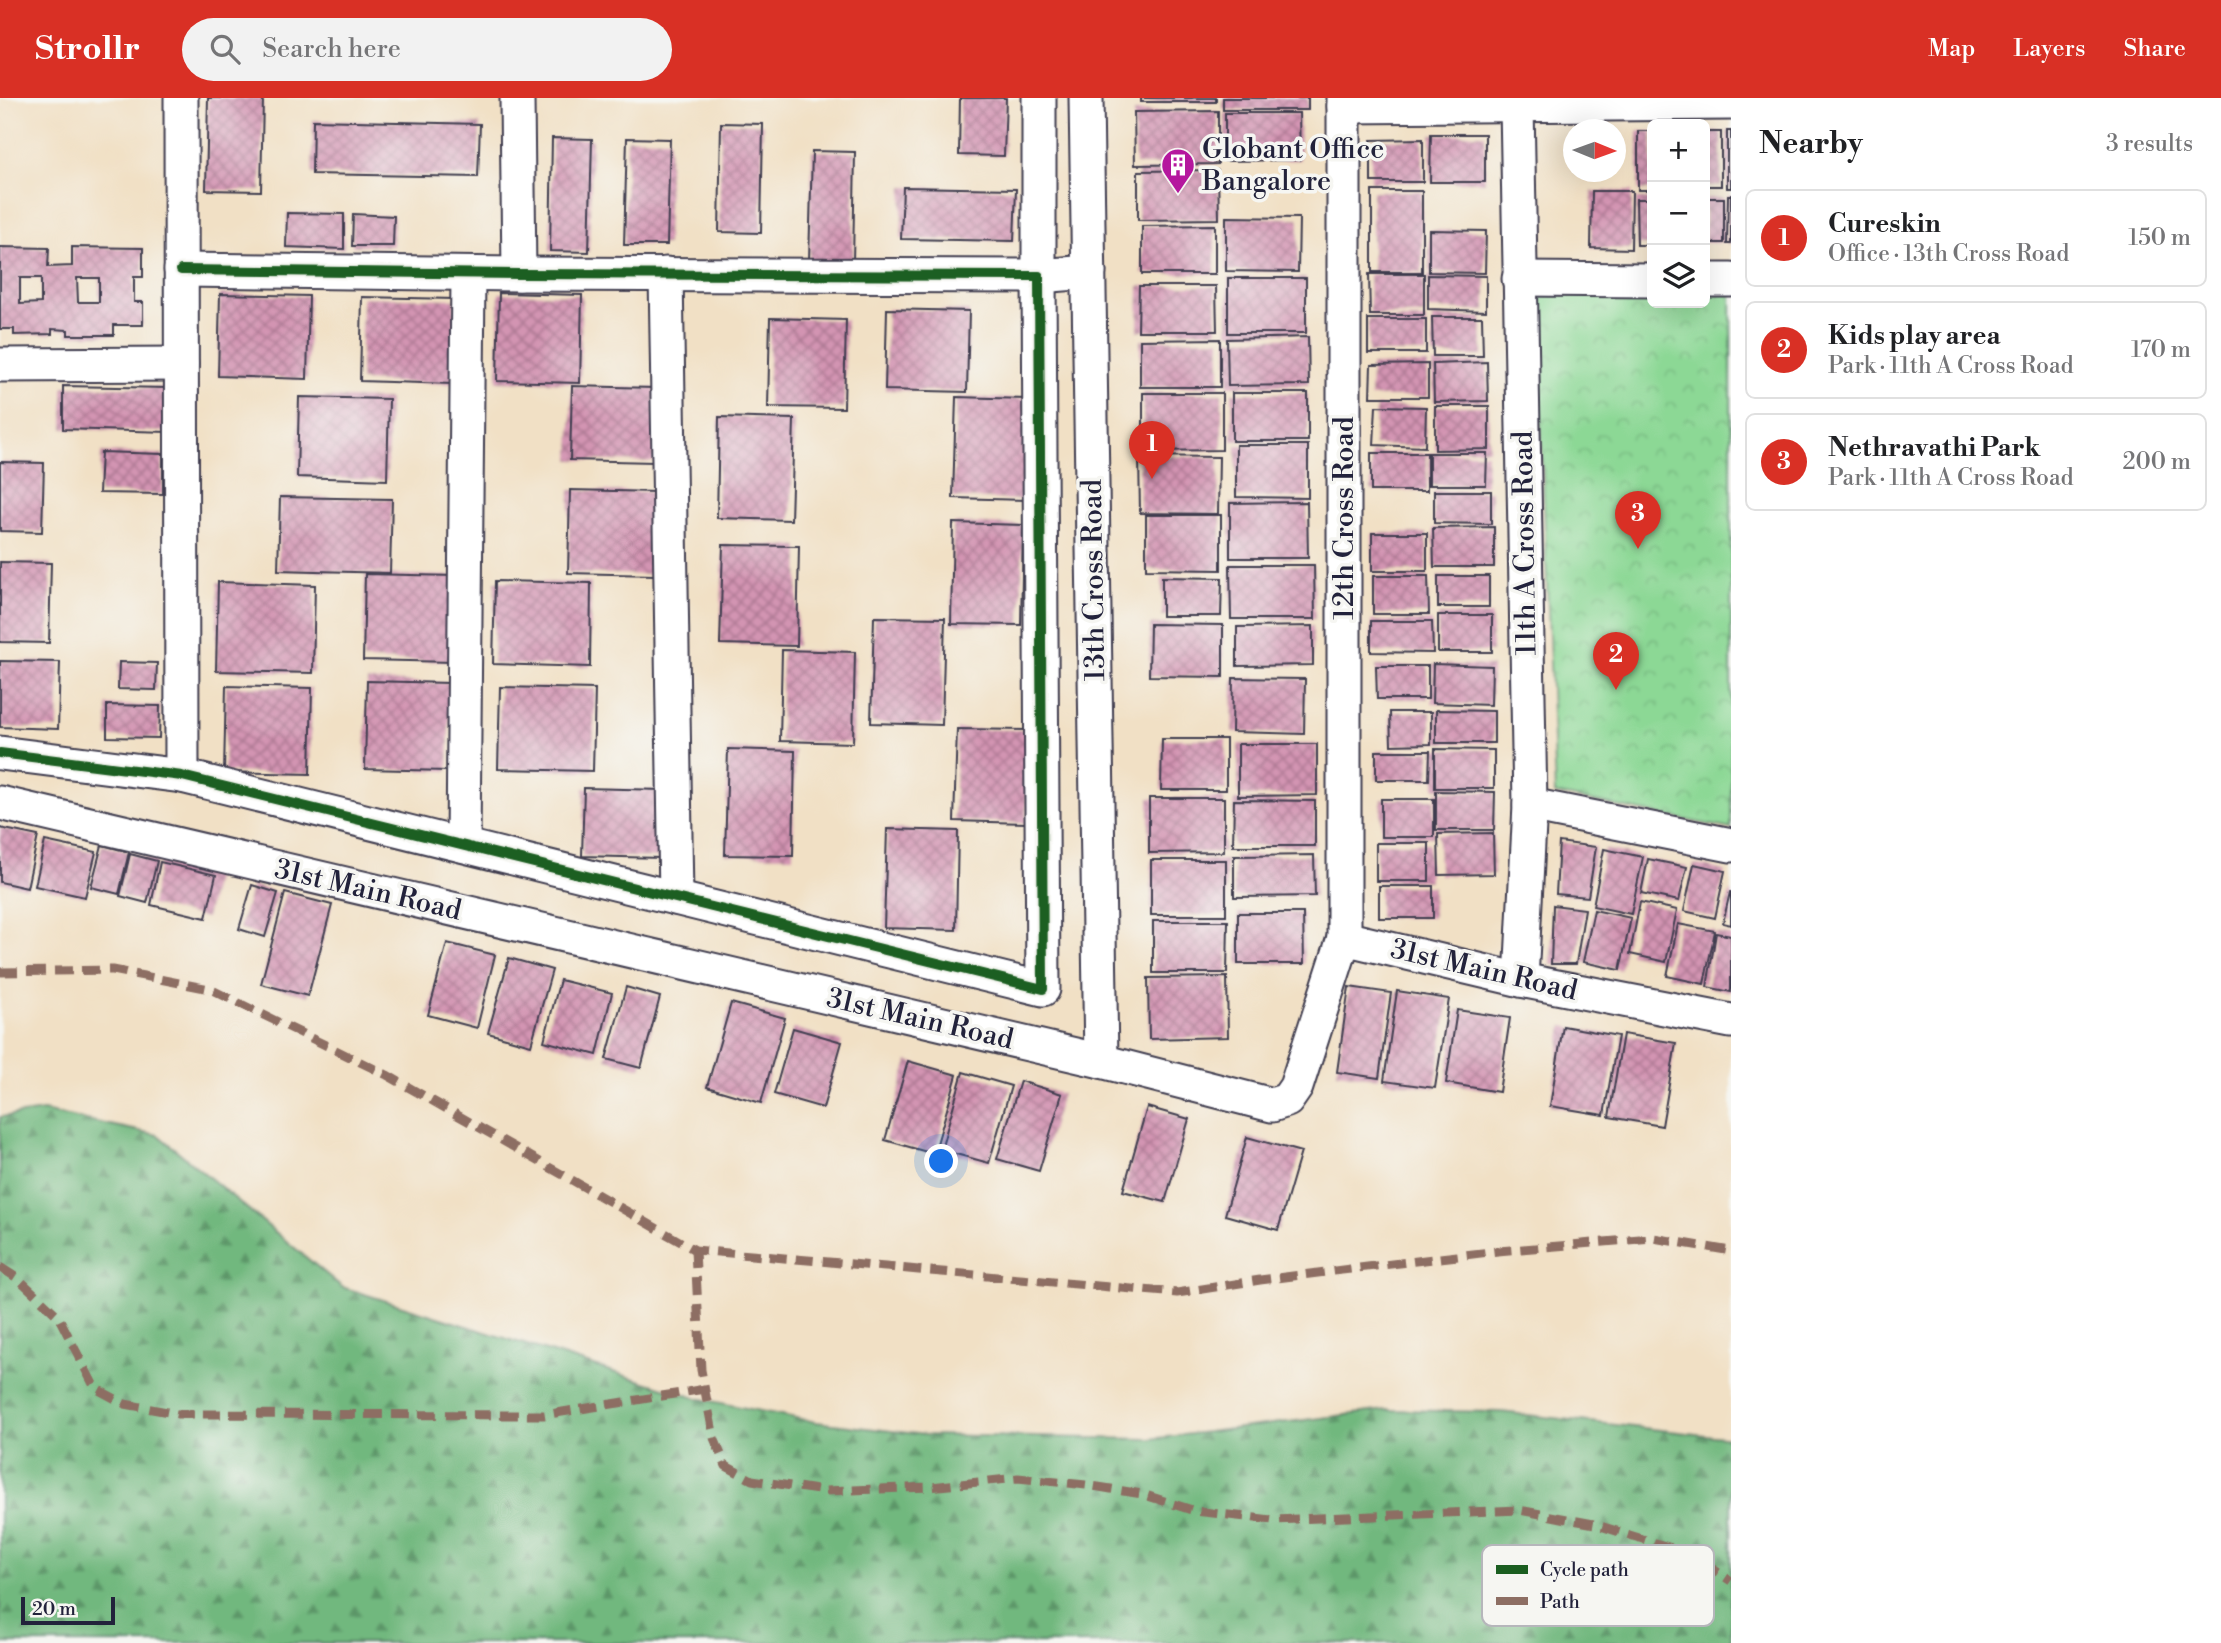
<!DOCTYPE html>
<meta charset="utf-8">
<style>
body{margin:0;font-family:"Libre Bodoni",serif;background:#f2f2f2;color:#202124}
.controls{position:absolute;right:21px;top:21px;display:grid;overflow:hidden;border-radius:10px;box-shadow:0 7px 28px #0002}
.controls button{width:63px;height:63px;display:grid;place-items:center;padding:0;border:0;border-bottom:2px solid #e0e0e0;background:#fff;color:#202124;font:35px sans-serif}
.compass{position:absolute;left:1563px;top:21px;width:63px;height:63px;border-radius:50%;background:#fff;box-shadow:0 7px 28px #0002;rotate:91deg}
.scale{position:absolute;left:21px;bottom:18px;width:94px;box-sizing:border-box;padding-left:7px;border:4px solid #22223b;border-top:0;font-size:19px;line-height:24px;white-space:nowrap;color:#22223b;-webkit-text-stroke:5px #f6f6f2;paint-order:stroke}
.you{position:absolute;left:942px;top:1064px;width:24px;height:24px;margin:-18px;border:5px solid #fff;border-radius:50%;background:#1a73e8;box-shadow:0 0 0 10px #1a73e833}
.badge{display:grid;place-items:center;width:46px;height:46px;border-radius:50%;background:#d93025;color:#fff;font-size:23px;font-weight:700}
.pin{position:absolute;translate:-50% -58px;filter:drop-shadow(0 2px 4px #0008)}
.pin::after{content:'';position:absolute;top:37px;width:24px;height:21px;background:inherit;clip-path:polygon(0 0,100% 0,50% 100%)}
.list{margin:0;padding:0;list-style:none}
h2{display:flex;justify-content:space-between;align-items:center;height:91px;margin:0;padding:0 28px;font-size:30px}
h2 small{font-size:23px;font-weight:400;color:#757577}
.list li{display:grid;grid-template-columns:46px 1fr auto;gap:21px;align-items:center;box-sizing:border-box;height:98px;margin:0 14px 14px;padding:0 14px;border:2px solid #e0e0e0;border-radius:10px}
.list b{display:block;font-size:26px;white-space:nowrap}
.list p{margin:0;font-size:23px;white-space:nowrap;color:#757577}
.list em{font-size:23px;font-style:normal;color:#757577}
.icon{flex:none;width:38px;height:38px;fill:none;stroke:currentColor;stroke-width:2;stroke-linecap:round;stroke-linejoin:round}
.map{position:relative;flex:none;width:1731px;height:1545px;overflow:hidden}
header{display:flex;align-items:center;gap:42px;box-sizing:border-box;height:98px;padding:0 35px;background:#d93025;color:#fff}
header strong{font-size:33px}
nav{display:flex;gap:38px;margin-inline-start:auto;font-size:24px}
.search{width:490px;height:63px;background:#f2f2f2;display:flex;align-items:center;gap:18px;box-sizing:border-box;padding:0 24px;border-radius:38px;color:#757577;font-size:26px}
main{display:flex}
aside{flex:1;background:#fff}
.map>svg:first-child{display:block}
</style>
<header>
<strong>Strollr</strong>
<div class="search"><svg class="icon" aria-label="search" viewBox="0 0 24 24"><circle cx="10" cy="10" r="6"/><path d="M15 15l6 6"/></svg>Search here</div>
<nav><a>Map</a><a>Layers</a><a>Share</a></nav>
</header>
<main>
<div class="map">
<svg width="1731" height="1545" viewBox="0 0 1731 1545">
<defs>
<pattern id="forest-firs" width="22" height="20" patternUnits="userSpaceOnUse" patternTransform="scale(1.75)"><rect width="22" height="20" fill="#71b87e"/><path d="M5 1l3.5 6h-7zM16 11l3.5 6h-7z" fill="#5c9568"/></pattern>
<pattern id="park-crowns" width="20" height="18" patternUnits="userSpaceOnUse" patternTransform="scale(1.75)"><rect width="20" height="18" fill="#8cd895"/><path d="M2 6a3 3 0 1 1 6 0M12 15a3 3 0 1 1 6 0" fill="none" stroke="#78b981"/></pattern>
<pattern id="building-cross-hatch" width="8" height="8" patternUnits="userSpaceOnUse" patternTransform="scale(1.75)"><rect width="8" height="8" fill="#d394b2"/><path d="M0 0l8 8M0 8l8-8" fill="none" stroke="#ab7892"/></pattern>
</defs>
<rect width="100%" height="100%" fill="#f6f6f2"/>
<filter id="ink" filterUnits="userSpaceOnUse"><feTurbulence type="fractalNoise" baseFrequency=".0143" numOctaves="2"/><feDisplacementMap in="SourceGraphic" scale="14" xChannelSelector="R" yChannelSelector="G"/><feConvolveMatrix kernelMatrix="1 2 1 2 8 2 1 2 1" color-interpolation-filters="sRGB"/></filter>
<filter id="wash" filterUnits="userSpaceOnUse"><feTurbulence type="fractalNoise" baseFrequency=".00686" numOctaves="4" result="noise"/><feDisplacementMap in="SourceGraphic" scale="28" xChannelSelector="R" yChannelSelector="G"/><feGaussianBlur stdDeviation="1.57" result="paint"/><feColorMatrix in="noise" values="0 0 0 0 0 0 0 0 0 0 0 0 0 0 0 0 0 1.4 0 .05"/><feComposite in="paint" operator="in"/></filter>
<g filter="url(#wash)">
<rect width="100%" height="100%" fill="#f1e0c5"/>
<!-- forest -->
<polygon fill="url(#forest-firs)" stroke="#4a6d5c" stroke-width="2" points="43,1013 158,1037 342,1189 696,1300 816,1324 925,1337 1150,1341 1386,1312 1501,1314 1731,1340 1731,1545 0,1545 0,1019"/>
<!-- park -->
<polygon fill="url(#park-crowns)" stroke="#577d68" stroke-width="2" points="1536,195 1652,196 1652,205 1705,205 1705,196 1731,196 1731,731 1555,696"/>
<g id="blocks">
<!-- building -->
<g fill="url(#building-cross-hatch)" fill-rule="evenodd">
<polygon points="208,0 263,0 261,93 206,92"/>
<polygon points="960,0 1006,0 1004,58 959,57"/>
<rect x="1141" y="0" width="75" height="4"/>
<rect x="1223" y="0" width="85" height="12"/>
<polygon points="1218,13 1218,66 1135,67 1134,14"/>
<polygon points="1225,15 1299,15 1300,62 1225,63"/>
<polygon points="313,22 480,26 478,79 312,76"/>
<polygon points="721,25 763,26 761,135 719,134"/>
<rect x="1638" y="33" width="14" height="59"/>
<rect x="1727" y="33" width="4" height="57"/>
<rect x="1705" y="34" width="16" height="54"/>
<polygon points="1431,36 1485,36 1485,84 1430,84"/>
<polygon points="552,40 592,41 589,154 550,153"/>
<polygon points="627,40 670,41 667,147 624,147"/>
<polygon points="1423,41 1423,84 1371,84 1371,42"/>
<polygon points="812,53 855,54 853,165 809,163"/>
<polygon points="1218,72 1219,121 1138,122 1138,73"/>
<polygon points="903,89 1016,91 1014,143 901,141"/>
<rect x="1372" y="93" width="50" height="81"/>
<polygon points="1592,93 1632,93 1631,151 1591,150"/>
<polygon points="1728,97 1731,97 1731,146 1727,146"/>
<rect x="1705" y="100" width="19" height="45"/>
<polygon points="1636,101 1652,101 1652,147 1637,147"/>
<polygon points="287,115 344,116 344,151 286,149"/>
<polygon points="353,116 394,118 393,148 352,148"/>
<polygon points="1226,119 1299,120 1298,174 1226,173"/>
<polygon points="1215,127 1215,176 1142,176 1142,128"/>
<polygon points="1429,132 1486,133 1485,175 1429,174"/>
<path d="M0 149 49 150 48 169 72 168V149L143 150V179H134V204H143V227H114V237H68V232L52 231V236L14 237V231H0ZM20 180H41V205L20 206ZM77 180H99V204H78Z"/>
<polygon points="1369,176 1424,176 1424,217 1370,217"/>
<polygon points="1428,177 1486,178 1486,213 1428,211"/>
<rect x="1228" y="180" width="78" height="55"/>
<polygon points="1139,188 1216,188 1217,233 1138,233"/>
<polygon points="499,195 582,197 580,285 497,283"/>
<polygon points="220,196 309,198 307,281 218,278"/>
<polygon points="362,199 455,201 453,286 360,283"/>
<polygon points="887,211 969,213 967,294 885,292"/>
<polygon points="1432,219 1482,219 1483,258 1433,258"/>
<polygon points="770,220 846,222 844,310 768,309"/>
<rect x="1368" y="221" width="58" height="34"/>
<polygon points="1308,239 1309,287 1228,288 1227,241"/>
<polygon points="1220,241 1220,289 1140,289 1140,242"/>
<polygon points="1487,264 1488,303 1434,304 1433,266"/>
<polygon points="1428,266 1428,299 1370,299 1371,267"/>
<polygon points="63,288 169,290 168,334 63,331"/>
<polygon points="572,288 655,290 654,364 570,362"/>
<polygon points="1143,295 1222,295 1222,352 1143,353"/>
<rect x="1232" y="295" width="76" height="48"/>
<polygon points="299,299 389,301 387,382 297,379"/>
<polygon points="956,299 1027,301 1025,402 953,400"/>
<polygon points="1376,308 1426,309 1425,349 1374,347"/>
<polygon points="1435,308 1489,308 1489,351 1435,352"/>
<polygon points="719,319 794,321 791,422 717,420"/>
<polygon points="1236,347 1308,347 1308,400 1236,399"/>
<polygon points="101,354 163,356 163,396 99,395"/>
<rect x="1371" y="355" width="56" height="38"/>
<polygon points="1429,355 1487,355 1486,387 1429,387"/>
<polygon points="1139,358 1219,359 1218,416 1140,415"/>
<polygon points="0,364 44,365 42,434 0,433"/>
<polygon points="570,392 657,394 655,477 568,475"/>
<polygon points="1434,393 1491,393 1491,426 1434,425"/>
<polygon points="280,399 392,401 390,475 278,472"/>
<polygon points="1307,404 1308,460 1230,460 1230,405"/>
<polygon points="1146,417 1221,417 1221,472 1146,471"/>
<polygon points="953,425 1023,427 1021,527 951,526"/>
<polygon points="1494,429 1494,469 1434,469 1433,430"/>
<rect x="1372" y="435" width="55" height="38"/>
<polygon points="723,447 799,448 797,548 720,546"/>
<polygon points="0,464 51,465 49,545 0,544"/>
<polygon points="1230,467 1314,467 1315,521 1231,521"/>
<polygon points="365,476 456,478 454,564 363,562"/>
<polygon points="1373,478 1428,478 1429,516 1373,516"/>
<rect x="1438" y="478" width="51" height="31"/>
<polygon points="1162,479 1222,480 1221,518 1162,518"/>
<polygon points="495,483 591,485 590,569 493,566"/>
<polygon points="218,484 315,487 313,575 216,573"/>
<rect x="1438" y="517" width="54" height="37"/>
<polygon points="874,519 945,520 942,627 871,625"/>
<polygon points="1371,523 1432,523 1433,555 1371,554"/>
<polygon points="1150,526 1223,527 1223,579 1149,578"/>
<polygon points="1313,528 1313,567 1237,568 1237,529"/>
<polygon points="782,552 855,554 853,645 780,643"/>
<polygon points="0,563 60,564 58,631 0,629"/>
<polygon points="119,564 157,565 156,592 118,591"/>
<polygon points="1433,566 1492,568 1491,607 1432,605"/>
<polygon points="1376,568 1428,568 1428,601 1377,601"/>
<polygon points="1233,580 1305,581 1304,636 1232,634"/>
<polygon points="367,583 450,585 448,673 365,671"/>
<polygon points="226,588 312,590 310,676 224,674"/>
<polygon points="500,589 595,591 593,673 498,671"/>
<polygon points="107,607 160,608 159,640 107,639"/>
<polygon points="1436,612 1494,613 1494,645 1436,645"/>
<polygon points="1390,614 1431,614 1431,646 1391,647"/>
<polygon points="957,631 1028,632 1026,725 954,723"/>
<polygon points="1162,641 1226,641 1226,692 1161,692"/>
<polygon points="1238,646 1317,646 1317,697 1238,698"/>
<polygon points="728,651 795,653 793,758 725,757"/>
<polygon points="1435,651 1494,652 1494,690 1435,690"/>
<polygon points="1376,653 1430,653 1429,682 1376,682"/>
<polygon points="584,690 663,692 661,760 582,758"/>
<polygon points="1436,693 1495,694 1494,732 1436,732"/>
<polygon points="1149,700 1224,700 1224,754 1149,755"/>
<rect x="1381" y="701" width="53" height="38"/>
<polygon points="1234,702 1315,703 1315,748 1233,748"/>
<polygon points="0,730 38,738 27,790 0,784"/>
<polygon points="887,731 958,733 956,832 884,830"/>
<polygon points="1493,735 1494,776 1439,777 1438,736"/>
<polygon points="45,743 96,754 85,799 35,788"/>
<polygon points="1559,744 1596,749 1588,799 1556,796"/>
<rect x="1376" y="745" width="53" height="38"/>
<polygon points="102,747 129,754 119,796 91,789"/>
<polygon points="1604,751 1643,759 1631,816 1593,808"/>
<polygon points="130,756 157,763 147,805 120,798"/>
<polygon points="1314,757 1315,798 1234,799 1234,758"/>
<polygon points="1648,761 1687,769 1679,803 1641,795"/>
<rect x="1151" y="762" width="75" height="55"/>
<polygon points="160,764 216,777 206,820 151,807"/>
<polygon points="1694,766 1725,773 1715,820 1684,813"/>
<polygon points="252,787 278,795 265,839 239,831"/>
<rect x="1379" y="788" width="54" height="32"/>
<polygon points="1730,794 1731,794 1731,827 1723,825"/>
<polygon points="285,795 332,807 308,898 261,886"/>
<polygon points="1640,804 1677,812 1666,864 1630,856"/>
<polygon points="1553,807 1585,811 1576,866 1551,866"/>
<polygon points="1594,812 1631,820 1620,872 1583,864"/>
<polygon points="1238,815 1303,815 1304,866 1238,866"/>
<polygon points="1153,823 1228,823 1227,875 1153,875"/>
<polygon points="1678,826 1715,833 1704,886 1667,878"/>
<polygon points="1716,835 1731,838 1731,894 1707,889"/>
<polygon points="447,845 495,857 477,930 428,917"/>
<polygon points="509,860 552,872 531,947 488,935"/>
<polygon points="1227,879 1228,939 1149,941 1148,880"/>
<polygon points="560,882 612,895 597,957 544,943"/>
<polygon points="626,889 660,899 641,970 606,961"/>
<polygon points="1349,889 1391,895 1379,980 1337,974"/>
<polygon points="1397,893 1449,901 1435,990 1384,983"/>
<polygon points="731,905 785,920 761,1005 707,989"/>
<polygon points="1457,912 1510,920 1499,994 1446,985"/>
<polygon points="1563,928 1618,938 1604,1017 1550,1008"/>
<polygon points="793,930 842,944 823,1010 774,996"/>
<polygon points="1623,936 1676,945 1662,1028 1609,1019"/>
<polygon points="908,963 957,977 934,1056 885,1042"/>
<polygon points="963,974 1011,988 989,1065 941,1052"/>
<polygon points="1020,983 1062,996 1039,1073 997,1061"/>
<polygon points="1147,1009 1189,1021 1165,1104 1123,1093"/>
<polygon points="1247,1039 1301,1054 1278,1132 1225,1117"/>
</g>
</g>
</g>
<g filter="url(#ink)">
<use href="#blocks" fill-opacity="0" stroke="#413e50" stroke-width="2"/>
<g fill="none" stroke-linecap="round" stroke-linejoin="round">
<!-- street casing -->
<g stroke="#413e50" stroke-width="37">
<g id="street">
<polyline points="181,0 182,678"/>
<polyline points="517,0 519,176"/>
<polyline points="1039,0 1039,178 1089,174"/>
<polyline points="1086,0 1101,963"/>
<polyline points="1344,0 1344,840"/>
<polyline points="1517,7 1530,707 1521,882"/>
<polyline points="1344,8 1731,5"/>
<polyline points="666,176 676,800"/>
<polyline points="1519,181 1652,182"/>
<polyline points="1705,182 1731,182"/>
<polyline points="0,267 181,266"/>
<polyline points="0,655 182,678 1043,891 1039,178 519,176 181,172"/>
<polyline points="0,705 1101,963 1272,1007 1287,1002 1296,989 1344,840 1521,882 1731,923"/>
<polyline points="1530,707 1731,747"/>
<polyline points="463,747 468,176"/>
</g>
</g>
<!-- street -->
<use href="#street" stroke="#fff" stroke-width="33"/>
<!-- quiet -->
<g stroke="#8d6e63" stroke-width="9" stroke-dasharray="18 9" stroke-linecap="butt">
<polyline points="0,874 113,872 210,891 387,977 695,1152 1177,1195 1260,1182 1498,1153 1653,1140 1731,1153"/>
<polyline points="695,1152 701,1272 714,1340 726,1368 752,1382 824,1393 930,1389 1018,1380 1086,1387 1142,1396 1195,1413 1272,1422 1519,1412 1594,1426 1691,1456 1731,1483"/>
<polyline points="0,1169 20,1182 58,1218 95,1290 125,1306 178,1316 544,1317 705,1291"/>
</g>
<!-- cycleway casing -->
<g stroke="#f6f6f2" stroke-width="15">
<polyline id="cycleway" points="0,655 182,678 1043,891 1039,178 519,176 181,172"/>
</g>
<!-- cycleway -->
<use href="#cycleway" stroke="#1b5e20" stroke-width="10"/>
</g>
</g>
<!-- icons -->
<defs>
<g id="building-pin" transform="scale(1.75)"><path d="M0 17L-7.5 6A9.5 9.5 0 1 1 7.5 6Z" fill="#b5179e" stroke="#f6f6f2"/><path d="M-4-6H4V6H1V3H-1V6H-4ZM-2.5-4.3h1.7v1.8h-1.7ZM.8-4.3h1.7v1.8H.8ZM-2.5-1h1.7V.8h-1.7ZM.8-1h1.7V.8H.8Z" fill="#fff"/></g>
</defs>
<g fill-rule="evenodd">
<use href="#building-pin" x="1178" y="67"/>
</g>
<g text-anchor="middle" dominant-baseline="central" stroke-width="7" stroke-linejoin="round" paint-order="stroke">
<!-- poi labels -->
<g font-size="28" fill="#22223b" stroke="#f6f6f2" text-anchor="start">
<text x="1202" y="51">Globant Office<tspan x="1202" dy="32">Bangalore</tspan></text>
</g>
<!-- street labels -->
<g font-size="28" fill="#22223b" stroke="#f6f6f2">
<text transform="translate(1344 420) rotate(-90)">12th Cross Road</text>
<text transform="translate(1525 445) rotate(-91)">11th A Cross Road</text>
<text transform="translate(1094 482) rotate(-91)">13th Cross Road</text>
<text transform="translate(368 792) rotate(13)">31st Main Road</text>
<text transform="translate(1484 872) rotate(13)">31st Main Road</text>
<text transform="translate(920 921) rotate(13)">31st Main Road</text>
</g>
</g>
<!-- legend -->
<rect x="1482" y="1447" width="232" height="81" rx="10" fill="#f6f6f2" stroke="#b6b6bb" stroke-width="2"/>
<rect x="1496" y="1467" width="32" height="9" fill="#1b5e20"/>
<rect x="1496" y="1499" width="32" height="8" fill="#8d6e63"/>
<g font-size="19" fill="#22223b">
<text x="1540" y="1478">Cycle path</text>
<text x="1540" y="1510">Path</text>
</g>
</svg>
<div class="controls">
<button>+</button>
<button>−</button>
<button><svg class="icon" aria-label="layers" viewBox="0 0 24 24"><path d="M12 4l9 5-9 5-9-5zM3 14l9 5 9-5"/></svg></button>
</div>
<svg class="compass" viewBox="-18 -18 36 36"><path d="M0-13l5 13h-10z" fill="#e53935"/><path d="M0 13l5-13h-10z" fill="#757577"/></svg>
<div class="scale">20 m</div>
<div class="you"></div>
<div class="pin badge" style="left:1152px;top:381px">1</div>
<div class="pin badge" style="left:1616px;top:592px">2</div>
<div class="pin badge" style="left:1638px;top:451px">3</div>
</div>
<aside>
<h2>Nearby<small>3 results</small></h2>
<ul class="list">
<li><span class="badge">1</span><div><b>Cureskin</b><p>Office · 13th Cross Road</p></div><em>150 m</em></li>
<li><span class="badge">2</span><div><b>Kids play area</b><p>Park · 11th A Cross Road</p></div><em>170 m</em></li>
<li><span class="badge">3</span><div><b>Nethravathi Park</b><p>Park · 11th A Cross Road</p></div><em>200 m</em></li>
</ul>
</aside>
</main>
